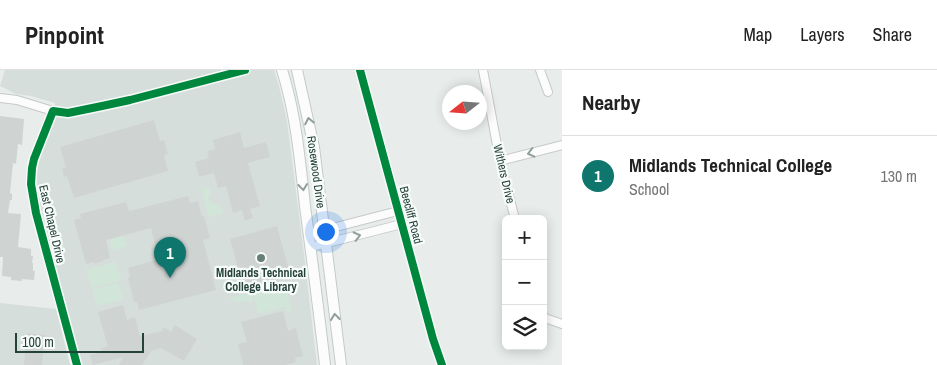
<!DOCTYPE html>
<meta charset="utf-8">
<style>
body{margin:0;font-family:"Archivo Narrow",sans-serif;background:#f2f2f2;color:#222}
.controls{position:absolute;right:15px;bottom:15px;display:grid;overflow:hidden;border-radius:8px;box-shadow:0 2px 12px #0003}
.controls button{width:45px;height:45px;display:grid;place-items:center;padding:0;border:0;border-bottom:1px solid #e0e0e0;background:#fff;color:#222;font:25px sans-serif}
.compass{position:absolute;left:442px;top:15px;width:45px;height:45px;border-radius:50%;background:#fff;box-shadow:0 2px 12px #0003;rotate:253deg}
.scale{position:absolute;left:15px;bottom:12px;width:129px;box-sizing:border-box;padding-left:5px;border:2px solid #24423a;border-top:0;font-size:14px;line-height:18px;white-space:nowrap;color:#24423a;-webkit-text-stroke:4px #f7fbf9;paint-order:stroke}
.you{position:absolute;left:325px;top:161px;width:18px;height:18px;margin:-12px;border:4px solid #fff;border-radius:50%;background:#1a73e8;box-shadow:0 0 0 8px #1a73e833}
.badge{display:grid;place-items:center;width:32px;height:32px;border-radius:50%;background:#0f766e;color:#fff;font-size:16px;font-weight:700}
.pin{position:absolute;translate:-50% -41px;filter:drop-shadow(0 1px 2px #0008)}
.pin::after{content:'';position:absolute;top:26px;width:18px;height:15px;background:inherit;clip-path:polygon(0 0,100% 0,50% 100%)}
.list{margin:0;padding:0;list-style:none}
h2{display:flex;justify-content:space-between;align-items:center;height:65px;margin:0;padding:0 20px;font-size:21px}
h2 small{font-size:16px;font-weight:400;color:#767676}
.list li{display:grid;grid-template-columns:32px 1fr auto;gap:15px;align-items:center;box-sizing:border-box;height:80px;padding:0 20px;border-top:1px solid #e0e0e0}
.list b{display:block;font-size:19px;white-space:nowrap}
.list p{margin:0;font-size:16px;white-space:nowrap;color:#767676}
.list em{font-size:16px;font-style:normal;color:#767676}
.icon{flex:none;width:28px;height:28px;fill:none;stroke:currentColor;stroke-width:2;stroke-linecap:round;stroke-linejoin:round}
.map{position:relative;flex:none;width:562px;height:295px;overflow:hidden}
header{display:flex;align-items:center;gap:30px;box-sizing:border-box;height:70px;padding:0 25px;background:#fff;border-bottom:1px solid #e0e0e0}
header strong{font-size:24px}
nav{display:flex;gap:28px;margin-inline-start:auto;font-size:18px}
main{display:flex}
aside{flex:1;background:#fff}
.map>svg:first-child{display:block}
</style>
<header>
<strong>Pinpoint</strong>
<nav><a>Map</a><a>Layers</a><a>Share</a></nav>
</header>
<main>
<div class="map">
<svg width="562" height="295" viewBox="0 0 562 295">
<rect width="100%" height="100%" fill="#e8edeb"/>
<!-- built -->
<g fill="#d6dedb">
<polygon points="5,0 274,0 279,16 287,51 304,184 317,295 82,295 40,136 37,119 36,107 38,94 52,56 55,33 31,26 16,24 0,16"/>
<polygon points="0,233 56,239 70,295 0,295"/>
</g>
<!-- green -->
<g fill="#d1e6d8">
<polygon points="208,117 212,123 208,126 209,131 212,134 218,134 224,143 210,147 208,145 202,119"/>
<polygon points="124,166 127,176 112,180 109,170"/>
<polygon points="116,192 121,210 91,218 86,200"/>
<polygon points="118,213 123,229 97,236 92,220"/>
<path d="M285 213 292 240 287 241 285 237C276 238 266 243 258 243L253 222Z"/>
<polygon points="251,222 254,232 237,232 231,230 230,228"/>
</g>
<!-- building -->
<g fill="#cfd4d2">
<polygon points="0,46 24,49 22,75 18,74 16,94 13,93 10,123 12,124 12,130 10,130 8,143 21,144 18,177 31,179 31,186 33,186 32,193 33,193 33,201 35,201 34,210 22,209 22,211 11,210 11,207 2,206 3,187 0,187"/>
<polygon points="154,50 160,71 164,70 168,84 164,85 168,101 74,128 67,106 64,107 62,99 66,97 60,77"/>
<polygon points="240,62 244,78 266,72 270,87 248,93 260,136 250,139 253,148 245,151 242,140 233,143 226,116 218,118 214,103 199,107 195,92 209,88 207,81 215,79 213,70"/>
<polygon points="188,126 190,133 198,131 202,147 204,146 210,168 203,170 216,220 139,240 137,232 134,232 128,208 130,207 128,198 163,188 159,174 155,176 151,158 106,170 110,188 103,190 103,191 94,194 94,192 86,194 74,150 81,148 80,144 126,132 129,141"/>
<polygon points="277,156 291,207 244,220 230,169"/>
<polygon points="123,235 127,250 135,247 140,266 162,261 164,257 171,262 175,255 197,269 184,291 161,278 151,281 142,295 119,295 123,287 93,295 90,285 102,282 101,278 108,277 98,242"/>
<polygon points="283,241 288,261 296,258 303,286 295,288 296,292 286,295 243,295 238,274 247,272 241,252"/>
<polygon points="27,263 45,265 42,295 24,295"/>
</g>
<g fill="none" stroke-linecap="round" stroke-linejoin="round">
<!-- street casing -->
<g stroke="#c5cac8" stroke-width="10">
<g id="street">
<polyline points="360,0 433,269 442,295"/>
<polyline points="483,0 500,91 515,149"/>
<polyline points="540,0 548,22"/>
<polyline points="0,28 17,30 53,41"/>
<polyline points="500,91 562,75"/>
<polyline points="309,164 398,141"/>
<polyline points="311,177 402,154"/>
<polyline points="543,245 545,248 562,254"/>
<polyline points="77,295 36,143 31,114 32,98 34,89 53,41 68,43 102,36 130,30 245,0"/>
</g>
</g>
<!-- secondary casing -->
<g stroke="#c3cbc8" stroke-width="12">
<g id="secondary">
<path d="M282 0C296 44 300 90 305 136 312 189 319 242 325 295"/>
<polyline points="297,0 314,77 341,295"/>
</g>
</g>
<!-- street -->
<use href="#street" stroke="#fcfcfc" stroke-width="8"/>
<!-- secondary -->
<use href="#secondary" stroke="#fcfcfc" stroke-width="10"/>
<!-- cycleway casing -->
<g stroke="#f7fbf9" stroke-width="11">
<g id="cycleway">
<polyline points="360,0 433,269 442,295"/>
<polyline points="77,295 36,143 31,114 32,98 34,89 53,41 68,43 102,36 130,30 245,0"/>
</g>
</g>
<!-- cycleway -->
<use href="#cycleway" stroke="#00873e" stroke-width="8"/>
</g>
<!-- one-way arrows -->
<defs><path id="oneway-chevron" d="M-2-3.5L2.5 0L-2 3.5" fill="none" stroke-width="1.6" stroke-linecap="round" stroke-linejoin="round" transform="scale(1.25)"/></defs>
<g stroke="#909f9b">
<use href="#oneway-chevron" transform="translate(309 51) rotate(-101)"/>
<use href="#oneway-chevron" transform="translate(531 83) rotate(166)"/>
<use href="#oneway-chevron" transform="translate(303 117) rotate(83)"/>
<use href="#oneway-chevron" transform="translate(357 166) rotate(-14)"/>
<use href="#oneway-chevron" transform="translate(335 247) rotate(-97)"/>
</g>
<!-- markers -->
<circle fill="#697e78" stroke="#f7fbf9" stroke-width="2" cx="261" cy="188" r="5"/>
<g text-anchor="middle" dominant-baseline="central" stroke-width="4.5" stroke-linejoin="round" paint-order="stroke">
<!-- street labels -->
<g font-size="12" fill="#24423a" stroke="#f7fbf9">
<text transform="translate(316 102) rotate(82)">Rosewood Drive</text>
<text transform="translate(504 104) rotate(77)">Withers Drive</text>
<text transform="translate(411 145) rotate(75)">Beecliff Road</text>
<text transform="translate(52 154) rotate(77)">East Chapel Drive</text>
</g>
<!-- poi labels -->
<g font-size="12" font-weight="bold" fill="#24423a" stroke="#f7fbf9">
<text x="261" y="203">Midlands Technical<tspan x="261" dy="14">College Library</tspan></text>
</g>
</g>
</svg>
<div class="controls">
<button>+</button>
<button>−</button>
<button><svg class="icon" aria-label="layers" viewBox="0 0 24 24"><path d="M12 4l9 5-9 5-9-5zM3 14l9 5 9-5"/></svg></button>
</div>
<svg class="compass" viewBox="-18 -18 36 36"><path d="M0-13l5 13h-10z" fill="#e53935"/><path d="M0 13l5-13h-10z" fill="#767676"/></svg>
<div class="scale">100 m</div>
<div class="you"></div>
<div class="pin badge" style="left:170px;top:208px">1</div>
</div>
<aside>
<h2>Nearby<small></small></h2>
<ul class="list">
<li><span class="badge">1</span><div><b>Midlands Technical College</b><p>School</p></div><em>130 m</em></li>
</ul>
</aside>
</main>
